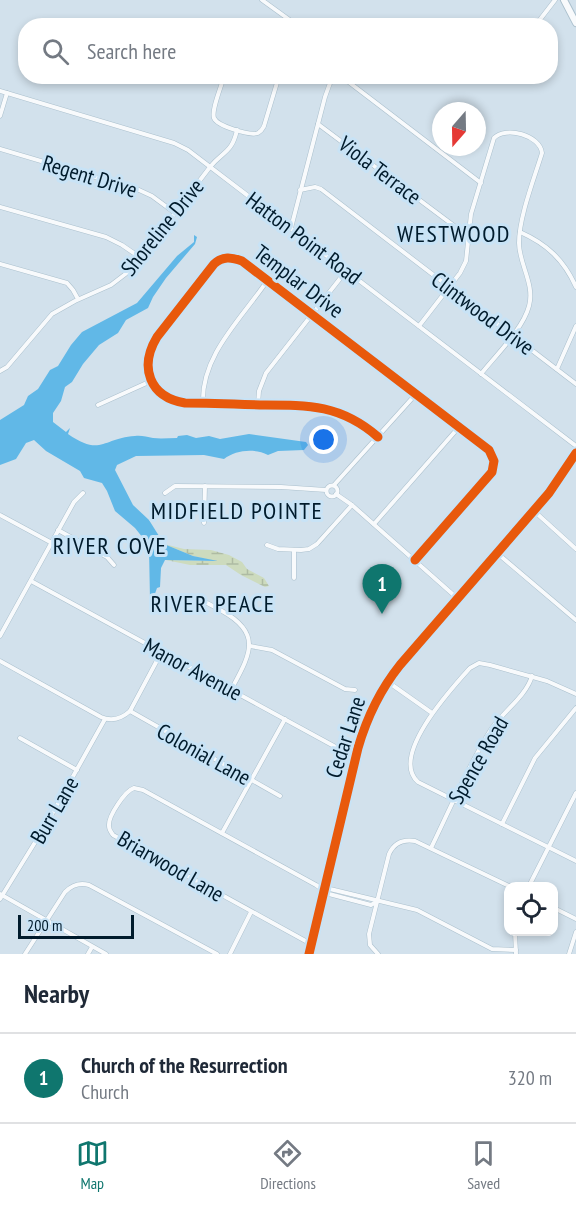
<!DOCTYPE html>
<style>
body{margin:0;font-family:"PT Sans Narrow",sans-serif;background:#f6f6f7;color:#1f2937}
.controls{position:absolute;right:18px;bottom:18px;display:grid;overflow:hidden;border-radius:12px;box-shadow:0 3px 9px #0003}
.controls button{width:54px;height:54px;display:grid;place-items:center;padding:0;border:0;border-bottom:2px solid #e0e1e3;background:#fff;color:#1f2937;font:30px sans-serif}
.compass{position:absolute;left:432px;top:102px;width:54px;height:54px;border-radius:50%;background:#fff;box-shadow:0 3px 9px #0003;rotate:200deg}
.scale{position:absolute;left:18px;bottom:15px;width:116px;box-sizing:border-box;padding-left:6px;border:3px solid #001b2c;border-top:0;font-size:16px;line-height:21px;white-space:nowrap;color:#001b2c;-webkit-text-stroke:4px #c8e3f6;paint-order:stroke}
.you{position:absolute;left:324px;top:440px;width:21px;height:21px;margin:-15px;border:4px solid #fff;border-radius:50%;background:#1a73e8;box-shadow:0 0 0 9px #1a73e833}
.badge{display:grid;place-items:center;width:39px;height:39px;border-radius:50%;background:#0f766e;color:#fff;font-size:20px;font-weight:700}
.pin{position:absolute;translate:-50% -50px;filter:drop-shadow(0 2px 3px #0008)}
.pin::after{content:'';position:absolute;top:32px;width:21px;height:18px;background:inherit;clip-path:polygon(0 0,100% 0,50% 100%)}
.list{margin:0;padding:0;list-style:none}
h2{display:flex;justify-content:space-between;align-items:center;height:78px;margin:0;padding:0 24px;font-size:26px}
h2 small{font-size:20px;font-weight:400;color:#747a83}
.list li{display:grid;grid-template-columns:39px 1fr auto;gap:18px;align-items:center;box-sizing:border-box;height:90px;padding:0 24px;border-top:2px solid #e0e1e3}
.list b{display:block;font-size:22px;white-space:nowrap}
.list p{margin:0;font-size:20px;white-space:nowrap;color:#747a83}
.list em{font-size:20px;font-style:normal;color:#747a83}
.icon{flex:none;width:33px;height:33px;fill:none;stroke:currentColor;stroke-width:2;stroke-linecap:round;stroke-linejoin:round}
.map{position:relative;flex:none;width:576px;height:954px;overflow:hidden}
.search{position:absolute;background:#fff;box-shadow:0 3px 9px #0003;left:18px;right:18px;top:18px;height:66px;display:flex;align-items:center;gap:15px;box-sizing:border-box;padding:0 21px;border-radius:24px;color:#747a83;font-size:22px}
.sheet{height:168px;background:#fff}
nav{display:flex;justify-content:space-around;align-items:center;box-sizing:border-box;height:84px;border-top:2px solid #e0e1e3;background:#fff;font-size:16px;color:#747a83}
nav a{display:grid;justify-items:center;gap:3px}
nav .on{color:#0f766e}
.map>svg:first-child{display:block}
</style>
<div class="map">
<svg width="576" height="954" viewBox="0 0 576 954">
<defs>
<pattern id="wetland-marsh" width="20" height="14" patternUnits="userSpaceOnUse" patternTransform="scale(1.5)"><rect width="20" height="14" fill="#cddbbe"/><path d="M1 5h8M5 5V1M11 12h8M15 12V8" fill="none" stroke="#aebba3"/></pattern>
</defs>
<rect width="100%" height="100%" fill="#d2e1ec"/>
<!-- wetland -->
<polygon fill="url(#wetland-marsh)" points="164,544 184,549 211,550 229,555 242,562 247,569 264,578 269,586 265,587 241,575 226,565 190,565 166,560 215,561 193,556"/>
<!-- water -->
<path fill="#61b8e7" d="M194 235 197 237 195 244 166 278 153 297 148 308 126 320 118 333 99 345 83 364 72 382 65 387 61 401 53 413V422L66 432 70 428 68 434C101 457 103 438 135 436 141 435 147 437 153 438 161 439 169 438 177 438L178 436 187 435 196 438 209 436 220 439 249 434 306 442 308 445 304 450 278 451 268 455C254 448 236 450 224 459L204 455 136 456 117 465 115 470 133 505 149 520 164 544 193 556 218 561 165 560 161 568 160 587 157 588 152 602 150 600 149 548 147 543 135 528 115 511 107 491 102 483 84 478 80 471 46 451 34 440 26 443 16 459 0 465V420L24 405 28 396 38 389 50 370 58 366 71 345 82 332 137 303 177 256 194 242Z"/>
<g fill="none" stroke-linecap="round" stroke-linejoin="round">
<!-- minor casing -->
<g stroke="#abc0cd" stroke-width="5">
<g id="minor">
<polyline points="262,0 298,26"/>
<polyline points="535,26 555,0"/>
<path d="M224 76C222 85 211 110 214 118 217 126 250 136 258 133 262 131 262 130 264 126L279 76"/>
<polyline points="473,76 490,80 494,76"/>
<polyline points="0,91 174,143 188,150 576,446"/>
<polyline points="0,116 7,93"/>
<polyline points="318,124 461,231 467,239"/>
<polyline points="0,149 139,190 152,196 175,213"/>
<polyline points="300,190 315,187 321,189 576,384"/>
<polyline points="0,207 106,237 122,245 141,258"/>
<polyline points="291,228 325,97 330,83 337,78 346,80 481,183"/>
<path d="M520 232C547 244 564 260 576 287"/>
<polyline points="0,264 67,283 73,290 78,299"/>
<path d="M419 326 460 273 466 261 471 214 494 138C506 126 540 135 542 153 534 179 519 217 519 243 519 264 535 284 529 306 523 329 496 355 481 374"/>
<polyline points="557,369 576,326"/>
<path d="M0 371 7 367 52 314 75 301 111 285 132 269 210 167C223 151 232 153 237 130"/>
<path d="M203 403C201 355 242 318 267 281"/>
<polyline points="258,404 259,391 266,373 346,271"/>
<polyline points="98,405 151,381"/>
<path d="M378 437C340 404 307 405 260 405 235 404 210 403 185 403 149 397 139 367 157 337L214 264C223 256 231 257 242 261L489 450 494 461 492 472 415 560"/>
<polyline points="334,485 416,394"/>
<circle cx="332" cy="491" r="5.5"/>
<polyline points="165,493 175,486 281,487 326,490"/>
<polyline points="336,494 352,505 457,598"/>
<polyline points="534,511 576,549"/>
<polyline points="0,515 52,543"/>
<polyline points="204,523 205,486"/>
<polyline points="374,524 459,427"/>
<polyline points="58,530 107,557 114,565"/>
<polyline points="267,545 278,549 301,550 309,549 317,544 352,505"/>
<polyline points="497,553 576,620"/>
<polyline points="294,578 294,550"/>
<polyline points="31,581 343,751 356,756"/>
<path d="M188 596C200 598 211 605 222 611 264 634 249 656 231 690"/>
<polyline points="0,636 74,502 83,493"/>
<polyline points="250,646 272,650 345,689 355,690"/>
<path d="M0 661 101 717C112 722 121 719 130 711L161 653"/>
<polyline points="388,682 432,713"/>
<path d="M576 694 547 681 490 665 479 663 470 668C452 688 389 756 418 782L576 861"/>
<polyline points="130,711 280,796"/>
<polyline points="20,738 77,770"/>
<polyline points="502,824 535,758 576,708"/>
<polyline points="222,833 285,719"/>
<path d="M431 848C450 809 467 768 490 731 501 713 526 697 532 676"/>
<polyline points="529,886 576,793"/>
<polyline points="325,890 330,889 417,910 492,949 516,950"/>
<polyline points="0,894 106,954"/>
<polyline points="0,899 47,823 105,719"/>
<polyline points="554,908 576,919"/>
<polyline points="515,932 516,954"/>
<path d="M311 944 113 835C111 832 109 830 109 826 108 816 125 791 134 788L143 790 316 885 329 894 371 905 378 901"/>
<path d="M25 954 65 892C72 885 79 882 89 885L217 954"/>
<polyline points="88,954 92,947"/>
<polyline points="230,954 251,912"/>
<path d="M378 954 370 945 369 934 389 854C394 843 403 839 415 841L509 886"/>
<polyline points="569,954 576,932"/>
</g>
</g>
<!-- secondary casing -->
<g stroke="#abc0cd" stroke-width="7">
<path id="secondary" d="M309 954 358 748C367 717 380 690 400 665L549 493 576 453"/>
</g>
<!-- primary casing -->
<g stroke="#abc0cd" stroke-width="8">
<polyline id="primary" points="564,0 576,23"/>
</g>
<!-- minor -->
<use href="#minor" stroke="#f8fafc" stroke-width="4"/>
<!-- secondary -->
<use href="#secondary" stroke="#f8fafc" stroke-width="5"/>
<!-- primary -->
<use href="#primary" stroke="#f8fafc" stroke-width="6"/>
<!-- cycleway casing -->
<g stroke="#c8e3f6" stroke-width="13">
<g id="cycleway">
<path d="M378 437C340 404 307 405 260 405 235 404 210 403 185 403 149 397 139 367 157 337L214 264C223 256 231 257 242 261L489 450 494 461 492 472 415 560"/>
<path d="M309 954 358 748C367 717 380 690 400 665L549 493 576 453"/>
</g>
</g>
<!-- cycleway -->
<use href="#cycleway" stroke="#e8590c" stroke-width="9"/>
</g>
<g text-anchor="middle" dominant-baseline="central" stroke-width="6" stroke-linejoin="round" paint-order="stroke">
<!-- street labels -->
<g font-size="22" fill="#001b2c" stroke="#c8e3f6">
<text transform="translate(380 170) rotate(37)">Viola Terrace</text>
<text transform="translate(90 176) rotate(17)">Regent Drive</text>
<text transform="translate(162 227) rotate(-51)">Shoreline Drive</text>
<text transform="translate(304 238) rotate(37)">Hatton Point Road</text>
<text transform="translate(299 281) rotate(37)">Templar Drive</text>
<text transform="translate(483 313) rotate(37)">Clintwood Drive</text>
<text transform="translate(193 669) rotate(28)">Manor Avenue</text>
<text transform="translate(345 737) rotate(-72)">Cedar Lane</text>
<text transform="translate(204 754) rotate(29)">Colonial Lane</text>
<text transform="translate(478 760) rotate(-60)">Spence Road</text>
<text transform="translate(54 810) rotate(-60)">Burr Lane</text>
<text transform="translate(171 866) rotate(30)">Briarwood Lane</text>
</g>
<!-- neighbourhood labels -->
<g font-size="24" letter-spacing="1.5" fill="#001b2c" stroke="#c8e3f6">
<text x="454" y="233">WESTWOOD</text>
<text x="237" y="510">MIDFIELD POINTE</text>
<text x="110" y="545">RIVER COVE</text>
<text x="213" y="603">RIVER PEACE</text>
</g>
</g>
</svg>
<div class="controls">
<button><svg class="icon" aria-label="locate" viewBox="0 0 24 24"><circle cx="12" cy="12" r="6"/><path d="M12 2v4M12 18v4M2 12h4M18 12h4"/></svg></button>
</div>
<svg class="compass" viewBox="-18 -18 36 36"><path d="M0-13l5 13h-10z" fill="#e53935"/><path d="M0 13l5-13h-10z" fill="#747a83"/></svg>
<div class="scale">200 m</div>
<div class="you"></div>
<div class="pin badge" style="left:382px;top:614px">1</div>
<div class="search"><svg class="icon" aria-label="search" viewBox="0 0 24 24"><circle cx="10" cy="10" r="6"/><path d="M15 15l6 6"/></svg>Search here</div>
</div>
<section class="sheet">
<h2>Nearby<small></small></h2>
<ul class="list">
<li><span class="badge">1</span><div><b>Church of the Resurrection</b><p>Church</p></div><em>320 m</em></li>
</ul>
</section>
<nav>
<a class="on"><svg class="icon" aria-label="map" viewBox="0 0 24 24"><path d="M3 6l6-2 6 2 6-2v14l-6 2-6-2-6 2zM9 4v14M15 6v14"/></svg>Map</a>
<a><svg class="icon" aria-label="directions" viewBox="0 0 24 24"><path d="M12 3l9 9-9 9-9-9zM9 14v-3h6M13 9l2 2-2 2"/></svg>Directions</a>
<a><svg class="icon" aria-label="saved" viewBox="0 0 24 24"><path d="M7 4h10v16l-5-4-5 4z"/></svg>Saved</a>
</nav>
